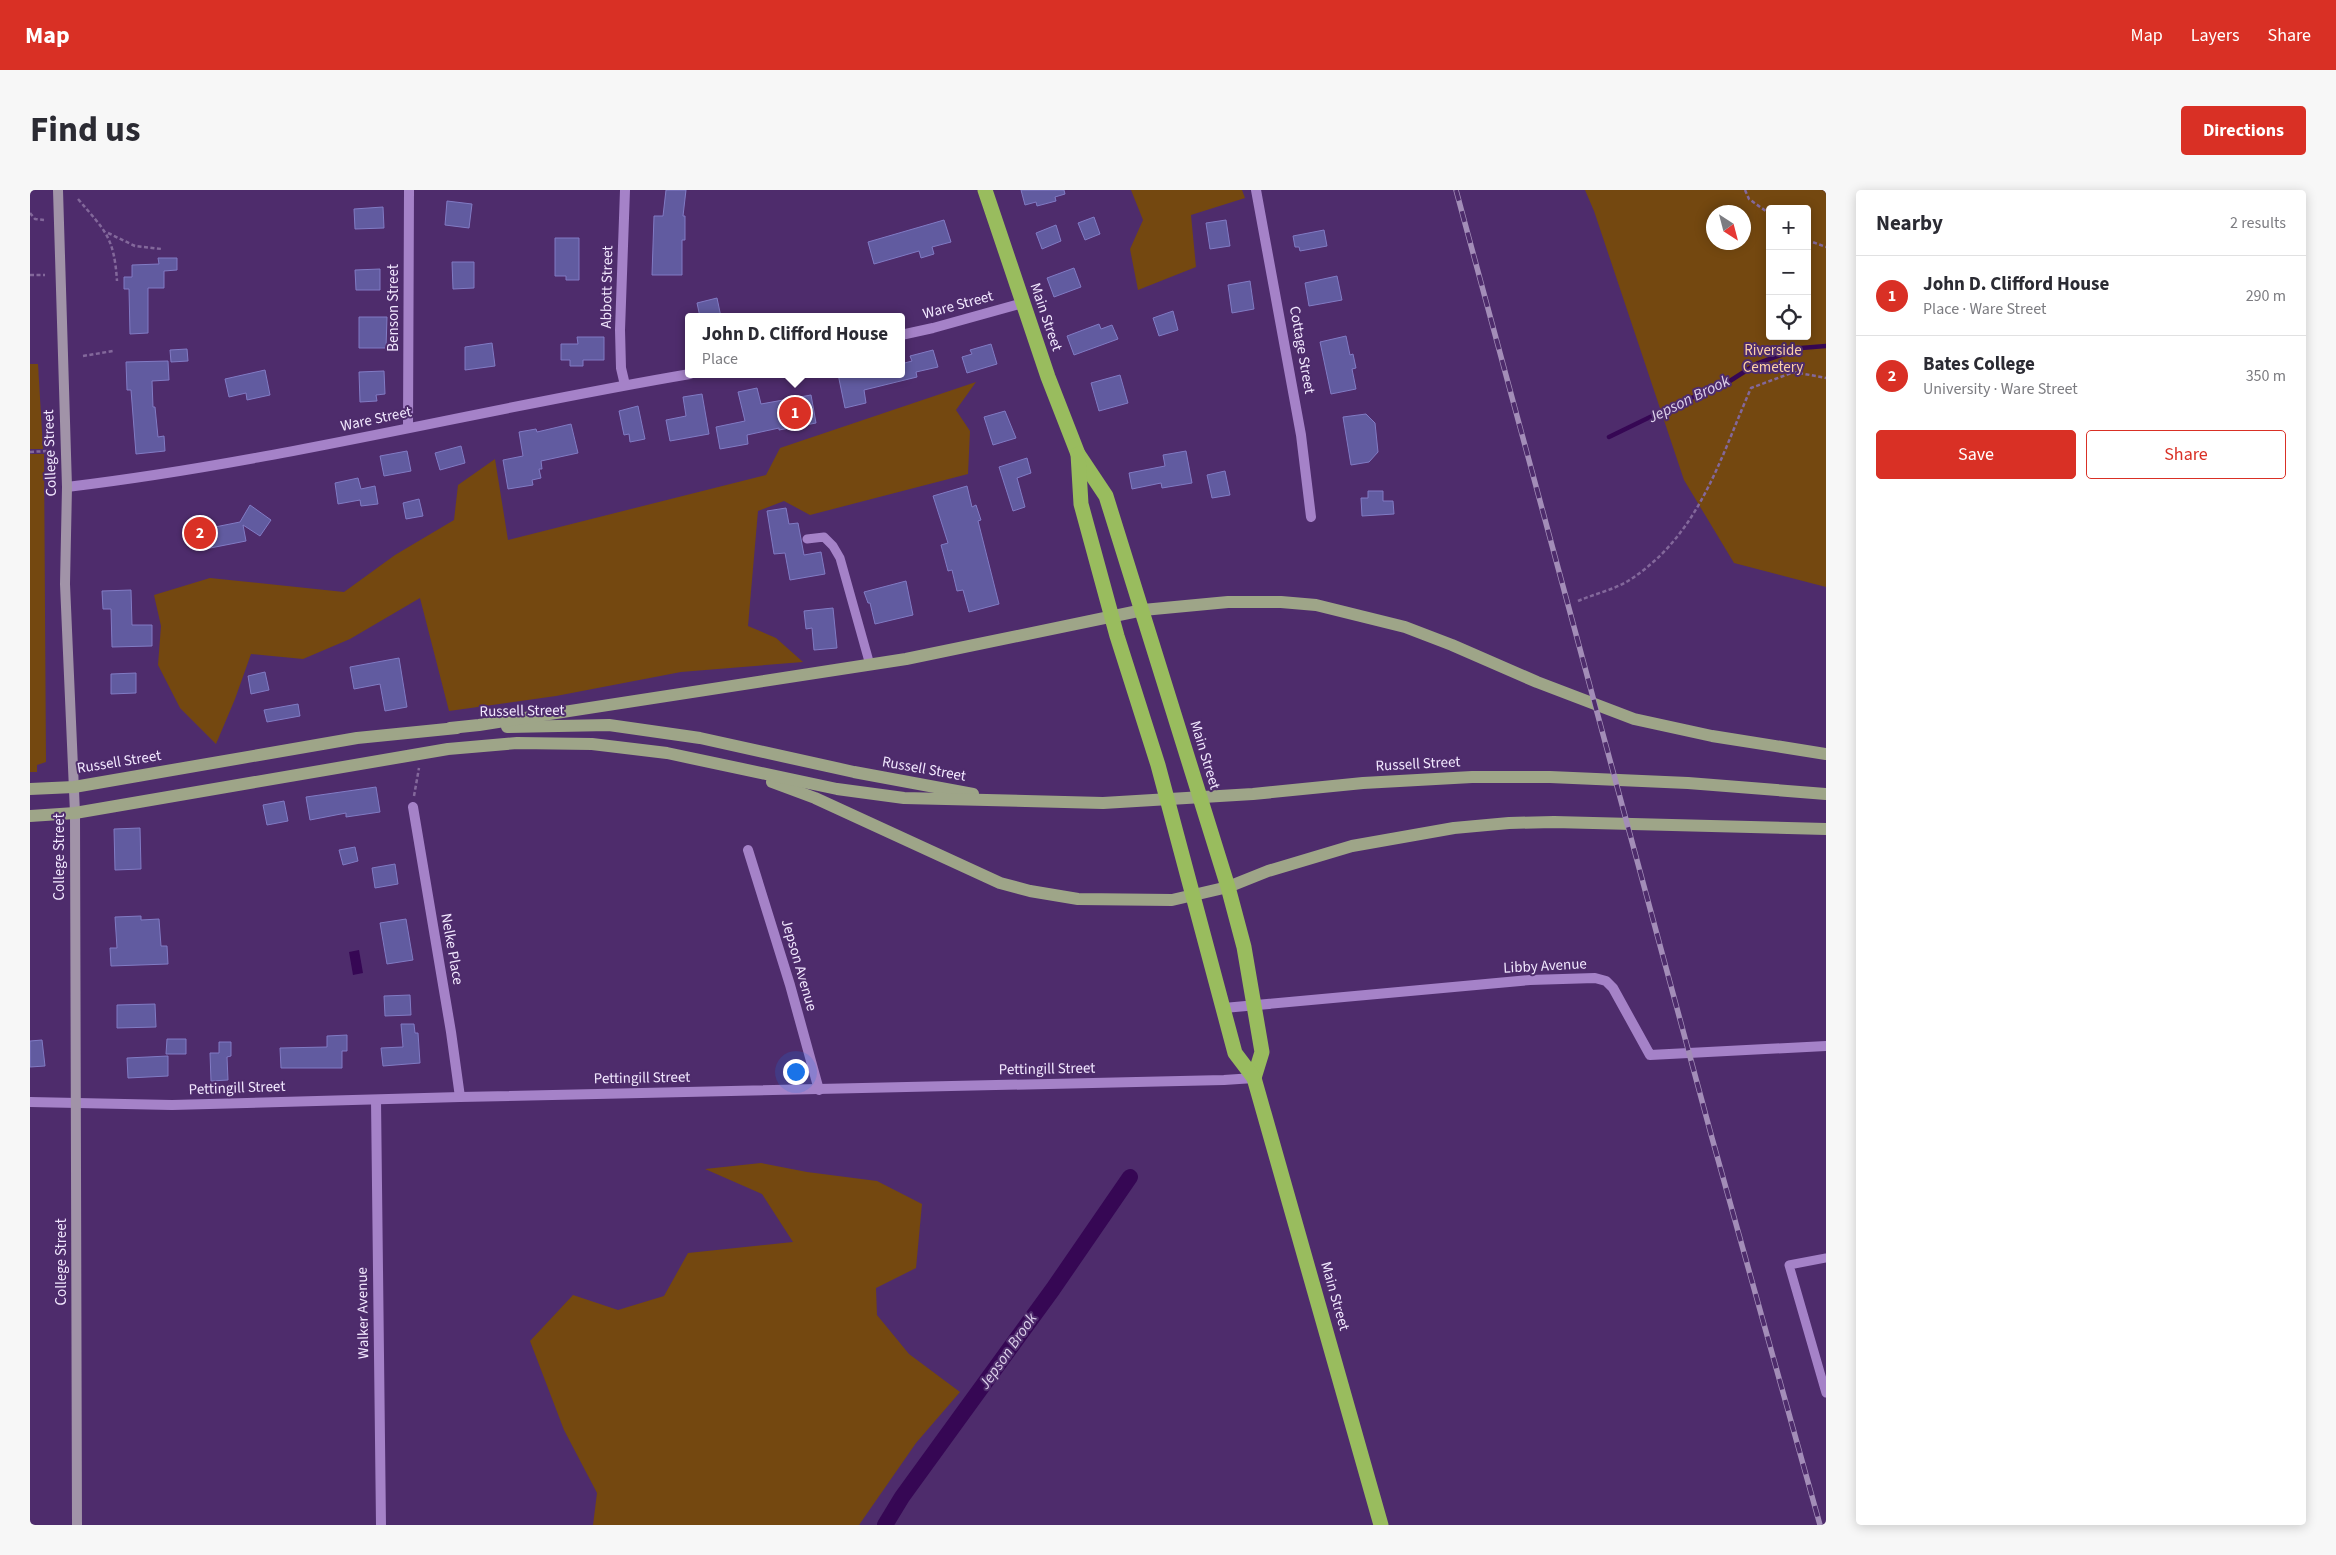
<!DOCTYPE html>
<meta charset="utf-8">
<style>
body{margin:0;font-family:"Source Sans 3",sans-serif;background:#f7f7f7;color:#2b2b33}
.controls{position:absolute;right:15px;top:15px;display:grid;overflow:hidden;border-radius:5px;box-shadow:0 2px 12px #0003}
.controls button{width:45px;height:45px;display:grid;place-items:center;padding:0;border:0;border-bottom:1px solid #e1e1e2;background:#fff;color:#2b2b33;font:25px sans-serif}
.compass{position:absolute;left:1676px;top:15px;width:45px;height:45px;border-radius:50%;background:#fff;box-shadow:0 2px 12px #0003;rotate:144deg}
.you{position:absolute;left:765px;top:881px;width:18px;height:18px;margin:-12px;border:4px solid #fff;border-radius:50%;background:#1a73e8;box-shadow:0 0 0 8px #1a73e833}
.badge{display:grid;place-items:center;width:32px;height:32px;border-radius:50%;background:#d93025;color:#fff;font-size:16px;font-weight:700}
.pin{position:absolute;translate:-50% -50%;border:2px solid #fff;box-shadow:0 1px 5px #0006}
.popup{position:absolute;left:655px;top:123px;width:220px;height:65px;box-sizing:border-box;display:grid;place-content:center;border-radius:5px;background:#fff;filter:drop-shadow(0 1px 4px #0005);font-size:16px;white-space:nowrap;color:#7c7c81}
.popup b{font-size:19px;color:#2b2b33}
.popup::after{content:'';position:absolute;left:50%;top:100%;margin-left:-10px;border:10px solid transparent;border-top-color:#fff}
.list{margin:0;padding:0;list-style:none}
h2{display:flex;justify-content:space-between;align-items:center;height:65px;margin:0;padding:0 20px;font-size:21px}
h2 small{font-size:16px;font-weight:400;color:#7c7c81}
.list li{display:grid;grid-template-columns:32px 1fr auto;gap:15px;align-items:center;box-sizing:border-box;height:80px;padding:0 20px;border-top:1px solid #e1e1e2}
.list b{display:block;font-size:19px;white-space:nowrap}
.list p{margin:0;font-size:16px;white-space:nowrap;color:#7c7c81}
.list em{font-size:16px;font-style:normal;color:#7c7c81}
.actions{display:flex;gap:10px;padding:15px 20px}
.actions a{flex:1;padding:11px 0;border:1px solid #d93025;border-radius:5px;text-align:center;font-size:18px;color:#d93025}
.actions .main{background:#d93025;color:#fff}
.icon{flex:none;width:28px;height:28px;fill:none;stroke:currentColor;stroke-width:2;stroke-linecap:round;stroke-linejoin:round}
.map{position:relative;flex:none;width:1796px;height:1335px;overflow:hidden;border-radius:5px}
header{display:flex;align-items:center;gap:30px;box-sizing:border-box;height:70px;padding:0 25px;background:#d93025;color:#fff}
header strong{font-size:24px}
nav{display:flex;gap:28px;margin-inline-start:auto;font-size:18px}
.intro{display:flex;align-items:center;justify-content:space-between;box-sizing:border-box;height:120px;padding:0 30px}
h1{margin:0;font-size:35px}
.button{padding:12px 22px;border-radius:5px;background:#d93025;color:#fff;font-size:18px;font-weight:700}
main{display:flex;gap:30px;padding:0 30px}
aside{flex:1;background:#fff;border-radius:5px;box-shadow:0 2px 12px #0003}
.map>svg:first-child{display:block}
</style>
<header>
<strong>Map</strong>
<nav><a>Map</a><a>Layers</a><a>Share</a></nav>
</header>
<div class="intro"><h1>Find us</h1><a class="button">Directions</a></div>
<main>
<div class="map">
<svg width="1796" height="1335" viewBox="0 0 1796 1335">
<rect width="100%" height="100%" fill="#4e2c6c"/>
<!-- green -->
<g fill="#744810" fill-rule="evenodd">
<polygon points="1101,0 1212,0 1215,8 1161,25 1166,77 1108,100 1100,59 1113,30"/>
<path d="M1555 0H1796V397L1704 373 1654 290 1564 21ZM1740 19H1777V146H1740ZM1714 22V52H1684V22Z"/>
<polygon points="0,174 8,174 13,259 0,259"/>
<polygon points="946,192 926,220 940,241 938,284 780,325 754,311 728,321 718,436 746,448 773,472 651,482 526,506 419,521 390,408 320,449 273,469 221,464 205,509 186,554 150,518 128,475 131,436 124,405 180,388 314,402 365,365 424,330 428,295 465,269 478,350 736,285 750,258"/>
<polygon points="0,264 14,264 16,572 7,575 7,582 0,582"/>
<polygon points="731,973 777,982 847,991 892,1014 886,1078 846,1098 847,1125 879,1164 930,1202 886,1253 829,1335 563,1335 567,1303 534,1240 500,1151 543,1105 588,1120 634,1106 658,1063 763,1052 732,1004 675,979"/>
</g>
<!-- water -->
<polygon fill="#360754" points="329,760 333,783 323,785 319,762"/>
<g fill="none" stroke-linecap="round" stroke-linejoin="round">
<!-- stream -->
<polyline stroke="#360754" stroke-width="4.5" points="1579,247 1651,212 1692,196 1728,173 1771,158 1796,156"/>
<!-- canal -->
<polyline stroke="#360754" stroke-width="16" points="855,1335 872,1307 1023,1099 1100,987"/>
</g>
<!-- building -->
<g fill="#615ba0" stroke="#817bc4">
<polygon points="636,0 656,0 653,26 655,26 655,50 652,50 652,85 622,85 624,26 633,26"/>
<polygon points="991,0 1034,0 1035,4 1025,7 1026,11 1007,16 1006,12 995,15"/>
<polygon points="417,11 442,14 439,38 415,35"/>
<polygon points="353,17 354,38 325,39 324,19"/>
<polygon points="1064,27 1070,44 1055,50 1048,33"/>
<polygon points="914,30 921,52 902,57 904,64 891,68 889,61 844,74 838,52"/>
<polygon points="1196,30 1200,56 1180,59 1176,33"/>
<polygon points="1026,35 1031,51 1012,59 1006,43"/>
<polygon points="1294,40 1297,56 1270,61 1269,57 1265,57 1263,46"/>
<polygon points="525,48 549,48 549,90 536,90 536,86 525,86"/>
<polygon points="128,68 147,68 147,80 134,81 134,98 118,98 118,143 100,144 99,99 94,99 94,87 102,87 102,75 129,74"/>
<polygon points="422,72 444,72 444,98 423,99"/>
<polygon points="1044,78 1051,97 1024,107 1017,88"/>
<polygon points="350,79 350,100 326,100 325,80"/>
<polygon points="1307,86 1312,110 1279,116 1275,93"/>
<polygon points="1220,91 1224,119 1202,123 1198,95"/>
<polygon points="687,108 691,127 670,127 667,113"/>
<polygon points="1143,121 1148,140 1129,146 1123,128"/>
<polygon points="329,127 357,127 356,158 329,158"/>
<polygon points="1069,134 1071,139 1082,135 1088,149 1044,165 1037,146"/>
<polygon points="1316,146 1320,165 1323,164 1326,178 1322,179 1326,199 1301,204 1290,152"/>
<polygon points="547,147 574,147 574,170 553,170 553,176 540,176 540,170 531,170 531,154 548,154"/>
<polygon points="462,153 465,176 435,180 435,157"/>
<polygon points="961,154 967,174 937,183 932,167 942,164 940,160"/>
<polygon points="157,159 158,171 141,172 140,160"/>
<polygon points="903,160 908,177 886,182 887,187 834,200 836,213 815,218 808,184 871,184 871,174 882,171 880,166"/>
<polygon points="138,171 139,190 122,191 123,217 125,217 128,247 134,246 135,261 106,264 101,200 97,200 96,172"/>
<polygon points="235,180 240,205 217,210 216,203 199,207 195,189"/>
<polygon points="354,181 355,204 346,205 347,211 330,212 329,182"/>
<polygon points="1090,185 1098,213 1069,221 1061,193"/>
<polygon points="727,198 731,214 781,205 786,233 749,240 749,238 717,245 718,254 690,259 686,237 715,231 708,202"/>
<polygon points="672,204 679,244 640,251 636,230 656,226 653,207"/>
<polygon points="608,216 615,249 600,252 599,244 594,245 589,221"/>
<polygon points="975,221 986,248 963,255 954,227"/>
<polygon points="1336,224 1345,233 1348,262 1339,272 1321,275 1313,227"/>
<polygon points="541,234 548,263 511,271 512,279 509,279 511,288 502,290 503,295 478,299 473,270 493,266 489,242 506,239 507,242"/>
<polygon points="431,256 435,273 410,280 405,263"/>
<polygon points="377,261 381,281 354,286 350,266"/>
<polygon points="1156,261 1162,293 1132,298 1131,293 1102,299 1099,283 1135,276 1133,265"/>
<polygon points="997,268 1001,283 987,288 995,317 983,321 969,277"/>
<polygon points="1195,281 1200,305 1182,308 1177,285"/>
<polygon points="328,288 331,299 345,296 348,314 331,316 330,310 308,314 305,293"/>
<polygon points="937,296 942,317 946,315 951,330 948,331 969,414 939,422 933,400 927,401 922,380 918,381 911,355 918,353 903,306"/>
<polygon points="1338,301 1353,301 1353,311 1363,311 1364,324 1332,326 1331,308 1338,308"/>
<polygon points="389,309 393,326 376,329 373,313"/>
<polygon points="220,315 241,330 230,346 213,335 216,351 170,360 165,341 210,332"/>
<polygon points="756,318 759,334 768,333 774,365 791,362 795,384 760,390 755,363 744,364 737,321"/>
<polygon points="876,391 883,425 845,434 840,413 838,413 834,402"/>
<polygon points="101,400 102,435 122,435 122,456 82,457 81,419 73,419 72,401"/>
<polygon points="803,418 807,458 784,460 782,438 776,439 774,421"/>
<polygon points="369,468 377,517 355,521 350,494 324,499 320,477"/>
<polygon points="235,482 239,500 221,504 218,486"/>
<polygon points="106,483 106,503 81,504 81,484"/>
<polygon points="268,514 270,526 237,532 234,520"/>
<polygon points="346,597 350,622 316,627 316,623 280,630 276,607"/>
<polygon points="254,611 258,631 237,635 233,615"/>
<polygon points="110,638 111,679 85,680 84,639"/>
<polygon points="325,657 328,671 313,675 309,660"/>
<polygon points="365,674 368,694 345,698 342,678"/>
<polygon points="111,726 111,730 129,729 131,756 137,756 138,774 81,776 80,758 87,758 85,727"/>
<polygon points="376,729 383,770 357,774 350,733"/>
<polygon points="380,805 381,825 355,826 354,806"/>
<polygon points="125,814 126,837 87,838 87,815"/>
<polygon points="371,834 384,834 385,843 388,843 390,873 353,876 351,858 373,857"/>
<polygon points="317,845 317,861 312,861 312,878 251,878 250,858 297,857 297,846"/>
<polygon points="137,849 156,849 156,864 136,864"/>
<polygon points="12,850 15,876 0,877 0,851"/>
<polygon points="189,852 201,852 201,866 197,867 198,890 181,891 180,863 189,863"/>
<polygon points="138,866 138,886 98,888 97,868"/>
</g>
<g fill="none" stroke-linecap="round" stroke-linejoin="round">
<!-- path -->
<g stroke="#83689b" stroke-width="2.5" stroke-dasharray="4 2.5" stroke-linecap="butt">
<polyline points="1715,0 1719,9 1740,24"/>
<path d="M48 9C75 41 84 46 87 91"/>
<polyline points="0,23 5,29 14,30"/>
<polyline points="78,43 105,56 132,59"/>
<polyline points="1777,50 1796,57"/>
<polyline points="0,85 15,85"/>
<polyline points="53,166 83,161"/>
<polyline points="0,262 17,261"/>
<path d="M1548 411C1564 404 1583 400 1598 391 1669 346 1689 271 1721 198L1764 182 1796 188"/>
<polyline points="384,606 389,578"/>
</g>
<!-- lane -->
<g stroke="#a582c8" stroke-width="9">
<polyline points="777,349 794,347 803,356 810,368 840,475"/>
<polyline points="1796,1068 1759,1075 1796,1203"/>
</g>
<!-- street -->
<g stroke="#a582c8" stroke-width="10">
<polyline points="595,0 590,140 591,178 595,195"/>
<polyline points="1226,0 1271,245 1281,327"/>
<polyline points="871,145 903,138 993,113"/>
<polyline points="378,237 379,0"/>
<path d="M37 297C246 272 452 219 660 184"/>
<polyline points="383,617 421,842 430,907"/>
<polyline points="718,660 760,795 789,900"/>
<polyline points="1194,818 1500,790 1565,788 1576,791 1583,798 1620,865 1796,856"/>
<polyline points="346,910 351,1335"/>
<polyline points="0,912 142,915 430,907 1194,890 1224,888"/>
</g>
<!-- secondary -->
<polyline stroke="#a193a8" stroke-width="10" points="28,0 37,297 35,394 45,623 47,1335"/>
<!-- primary -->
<g stroke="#9ea588" stroke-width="12">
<polyline points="477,537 579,535 670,548 824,582 943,604"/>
<polyline points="420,538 449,535 876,469 1113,420 1198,412 1251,412 1286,415 1375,437 1422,455 1507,492 1604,529 1682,546 1796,564"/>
<polyline points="742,592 785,608 970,693 1000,701 1048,709 1142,710 1198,697 1238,681 1322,656 1424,638 1479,633 1524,632 1796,639"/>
<polyline points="0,599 44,597 327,548 427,538"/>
<polyline points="0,626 45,623 418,559 487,553 562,554 637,563 807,599 874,608 1073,613 1223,604 1333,593 1442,587 1520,587 1658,593 1796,604"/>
</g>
<!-- highway -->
<g stroke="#99bc5e" stroke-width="15">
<polyline points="955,0 1018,187 1048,264 1076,306 1198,697 1214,757 1232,862 1224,888"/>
<polyline points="1048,264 1051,314 1087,446 1128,575 1205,863 1224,888 1351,1335"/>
</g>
<!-- rail casing -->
<g stroke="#a38db8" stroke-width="5.5">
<polyline id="rail" points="1426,0 1682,948 1790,1335"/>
</g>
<!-- rail -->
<use href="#rail" stroke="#4e2c6c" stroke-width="4" stroke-dasharray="11" stroke-linecap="butt"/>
</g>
<g text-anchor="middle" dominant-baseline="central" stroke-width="4" stroke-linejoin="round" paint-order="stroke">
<!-- street labels -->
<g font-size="15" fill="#f1e7fe" stroke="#4e2c6c">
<text transform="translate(577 97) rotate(-89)">Abbott Street</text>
<text transform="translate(928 115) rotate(-15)">Ware Street</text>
<text transform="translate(363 118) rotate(-90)">Benson Street</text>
<text transform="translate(1016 127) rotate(71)">Main Street</text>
<text transform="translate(1272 160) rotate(80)">Cottage Street</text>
<text transform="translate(346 229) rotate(-12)">Ware Street</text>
<text transform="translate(20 263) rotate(-92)">College Street</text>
<text transform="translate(492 521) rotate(-1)">Russell Street</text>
<text transform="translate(1175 565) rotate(73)">Main Street</text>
<text transform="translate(89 572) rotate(-9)">Russell Street</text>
<text transform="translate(1388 574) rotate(-3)">Russell Street</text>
<text transform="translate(894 579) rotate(10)">Russell Street</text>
<text transform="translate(29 667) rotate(-90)">College Street</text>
<text transform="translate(422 759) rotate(80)">Nelke Place</text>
<text transform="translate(769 775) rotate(74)">Jepson Avenue</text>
<text transform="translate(1515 776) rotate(-3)">Libby Avenue</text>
<text transform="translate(1017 879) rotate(-1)">Pettingill Street</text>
<text transform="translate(612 888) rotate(-1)">Pettingill Street</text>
<text transform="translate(207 898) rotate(-2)">Pettingill Street</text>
<text transform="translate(31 1072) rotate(-90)">College Street</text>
<text transform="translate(1305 1106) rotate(74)">Main Street</text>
<text transform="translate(333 1123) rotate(-91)">Walker Avenue</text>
</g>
<!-- park labels -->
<g font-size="15" fill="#fdd1a6" stroke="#4e2c6c">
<text x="1743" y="160">Riverside<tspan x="1743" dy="17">Cemetery</tspan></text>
</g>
<!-- water labels -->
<g font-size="16" font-style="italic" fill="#ded2ec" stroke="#4e2c6c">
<text transform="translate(1659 209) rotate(-26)">Jepson Brook</text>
<text transform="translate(978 1161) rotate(-55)">Jepson Brook</text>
</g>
</g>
</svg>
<div class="controls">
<button>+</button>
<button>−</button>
<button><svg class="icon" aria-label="locate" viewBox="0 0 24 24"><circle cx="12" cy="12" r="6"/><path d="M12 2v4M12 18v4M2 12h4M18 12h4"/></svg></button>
</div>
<svg class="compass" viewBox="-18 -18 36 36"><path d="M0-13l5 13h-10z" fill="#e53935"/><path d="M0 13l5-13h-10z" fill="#7c7c81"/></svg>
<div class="you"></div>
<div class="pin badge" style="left:765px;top:223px">1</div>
<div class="popup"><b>John D. Clifford House</b>Place</div>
<div class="pin badge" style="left:170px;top:343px">2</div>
</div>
<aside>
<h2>Nearby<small>2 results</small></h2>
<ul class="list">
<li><span class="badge">1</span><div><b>John D. Clifford House</b><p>Place · Ware Street</p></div><em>290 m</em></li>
<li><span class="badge">2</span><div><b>Bates College</b><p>University · Ware Street</p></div><em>350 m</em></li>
</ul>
<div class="actions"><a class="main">Save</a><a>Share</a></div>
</aside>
</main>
